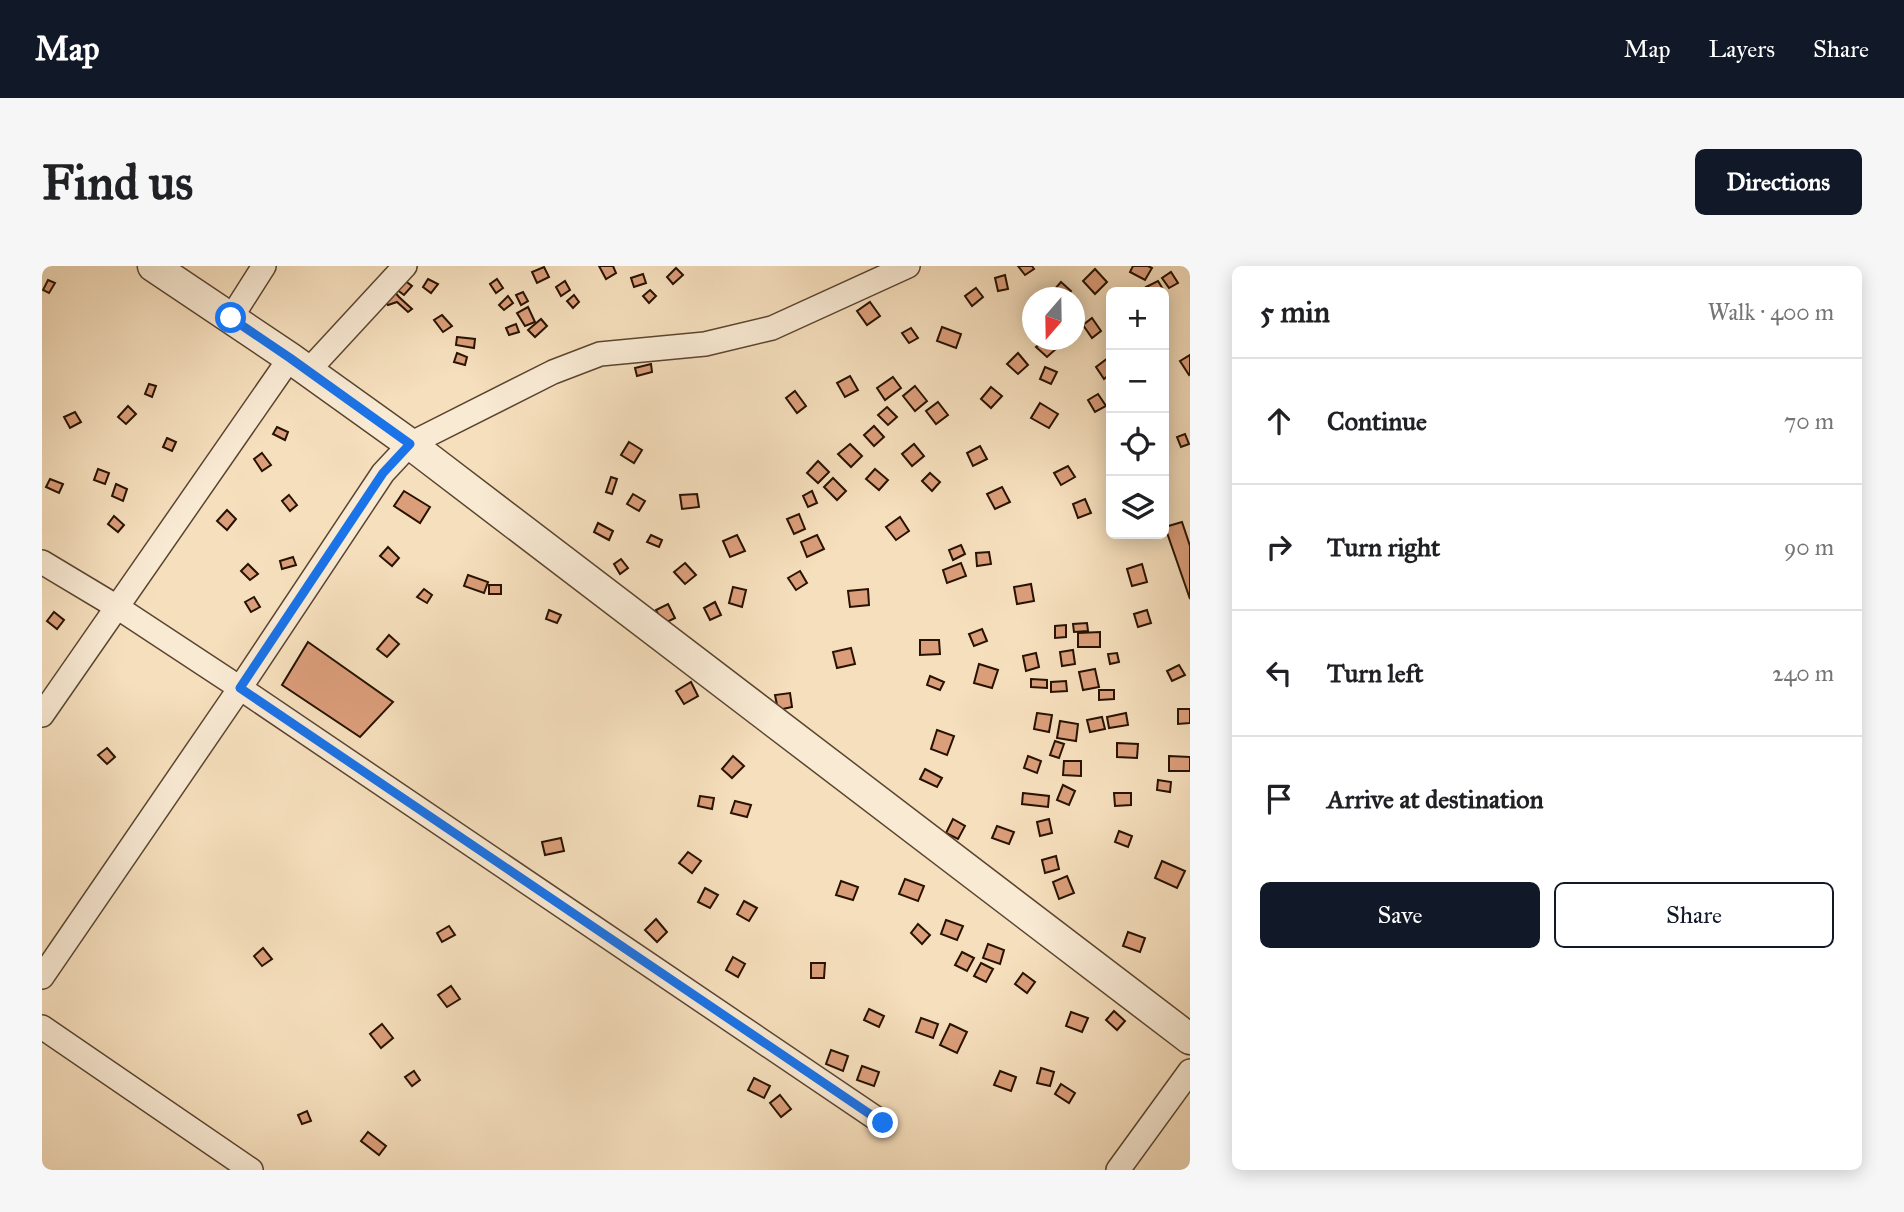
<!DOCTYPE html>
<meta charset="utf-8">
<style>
body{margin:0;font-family:"IM FELL Great Primer",serif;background:#f6f6f6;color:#202124}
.controls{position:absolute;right:21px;top:21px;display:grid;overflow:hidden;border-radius:10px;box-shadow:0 4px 18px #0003}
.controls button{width:63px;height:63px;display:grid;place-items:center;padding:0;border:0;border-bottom:2px solid #e0e0e0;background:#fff;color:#202124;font:35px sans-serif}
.compass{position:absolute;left:980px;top:21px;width:63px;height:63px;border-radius:50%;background:#fff;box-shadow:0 4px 18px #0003;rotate:200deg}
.stop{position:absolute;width:21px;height:21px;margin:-16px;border:5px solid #1a73e8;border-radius:50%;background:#fff}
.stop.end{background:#1a73e8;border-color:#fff;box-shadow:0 2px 7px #0008}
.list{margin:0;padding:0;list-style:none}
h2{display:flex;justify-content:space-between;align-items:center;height:91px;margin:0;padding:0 28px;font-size:30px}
h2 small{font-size:23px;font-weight:400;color:#757577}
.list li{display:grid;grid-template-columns:46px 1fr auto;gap:21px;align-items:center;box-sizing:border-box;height:126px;padding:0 28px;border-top:2px solid #e0e0e0}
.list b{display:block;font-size:26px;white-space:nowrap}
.list em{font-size:23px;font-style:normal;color:#757577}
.actions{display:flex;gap:14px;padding:21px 28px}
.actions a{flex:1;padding:16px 0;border:2px solid #111827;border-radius:10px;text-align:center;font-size:24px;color:#111827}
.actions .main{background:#111827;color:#fff}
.icon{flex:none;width:38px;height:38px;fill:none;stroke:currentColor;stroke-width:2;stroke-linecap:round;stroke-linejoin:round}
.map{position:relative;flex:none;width:1148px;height:904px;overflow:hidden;border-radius:10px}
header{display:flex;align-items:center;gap:42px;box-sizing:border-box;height:98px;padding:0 35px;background:#111827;color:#fff}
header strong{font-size:33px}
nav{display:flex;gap:38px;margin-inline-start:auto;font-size:24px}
.intro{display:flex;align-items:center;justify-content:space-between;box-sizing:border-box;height:168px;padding:0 42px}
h1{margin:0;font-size:49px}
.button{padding:18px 32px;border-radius:10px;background:#111827;color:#fff;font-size:24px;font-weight:700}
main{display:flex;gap:42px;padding:0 42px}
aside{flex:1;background:#fff;border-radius:10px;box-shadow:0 4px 18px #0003}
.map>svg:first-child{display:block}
</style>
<header>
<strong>Map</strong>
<nav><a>Map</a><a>Layers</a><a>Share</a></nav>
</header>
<div class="intro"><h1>Find us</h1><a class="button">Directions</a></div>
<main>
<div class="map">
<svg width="1148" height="904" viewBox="0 0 1148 904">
<rect width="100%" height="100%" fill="#f6dfbd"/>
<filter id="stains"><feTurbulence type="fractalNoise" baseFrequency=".00286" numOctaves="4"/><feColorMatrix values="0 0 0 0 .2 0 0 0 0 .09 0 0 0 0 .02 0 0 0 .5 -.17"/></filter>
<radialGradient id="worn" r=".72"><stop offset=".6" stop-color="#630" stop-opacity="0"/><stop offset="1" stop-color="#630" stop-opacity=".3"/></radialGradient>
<!-- building -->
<g fill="#db9e7a" stroke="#271201" stroke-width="2">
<polygon points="557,0 571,0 574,7 564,13"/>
<polygon points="976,0 990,0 992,3 983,9"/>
<polygon points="1091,0 1106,0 1110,2 1103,14 1088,6"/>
<polygon points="502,1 507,11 495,17 490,6"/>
<polygon points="634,2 641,9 631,18 625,11"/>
<polygon points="1053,3 1065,16 1053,28 1041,15"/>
<polygon points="1129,6 1136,17 1127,22 1120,12"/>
<polygon points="601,8 604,17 592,21 589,12"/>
<polygon points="963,9 966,23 956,25 953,12"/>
<polygon points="386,13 396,18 389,27 381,21"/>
<polygon points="455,13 461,22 454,27 448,18"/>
<polygon points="6,14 13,17 7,27 1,24"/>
<polygon points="362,14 370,20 362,29 354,23"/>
<polygon points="523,15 528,24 519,30 514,21"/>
<polygon points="1116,15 1124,28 1122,29 1122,26 1107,26 1104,21"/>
<polygon points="1019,16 1029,25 1023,32 1012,24"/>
<polygon points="934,22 941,31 930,40 923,30"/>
<polygon points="351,24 357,31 370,43 366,46 355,36 346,39 341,33"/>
<polygon points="608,24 614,30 607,37 601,30"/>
<polygon points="481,26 486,35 479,39 474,29"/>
<polygon points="532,29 537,36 531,42 525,35"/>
<polygon points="466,30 471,37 462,44 457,39"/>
<polygon points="828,36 838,50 825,59 815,45"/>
<polygon points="486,41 493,56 483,60 475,47"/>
<polygon points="400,49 410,60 401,66 392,54"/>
<polygon points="1050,52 1059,65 1050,72 1041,59"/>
<polygon points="499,53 505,60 493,71 486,64"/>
<polygon points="474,58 477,66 467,69 464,62"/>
<polygon points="900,61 919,68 914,82 895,75"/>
<polygon points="869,62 876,72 867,77 860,67"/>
<polygon points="415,71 433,73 432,82 414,79"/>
<polygon points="1002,74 1007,74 1015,82 1005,91 994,81"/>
<polygon points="415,87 425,91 423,99 412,96"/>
<polygon points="976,87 986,99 976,108 965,98"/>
<polygon points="1148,89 1148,108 1147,109 1138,95"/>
<polygon points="1066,92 1069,97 1069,107 1062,113 1054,101"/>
<polygon points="609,98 610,106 595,110 593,102"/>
<polygon points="1003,101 1015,106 1009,118 998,113"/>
<polygon points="808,110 816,124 803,131 795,117"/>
<polygon points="851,111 859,122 843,134 835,122"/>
<polygon points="107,118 114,120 110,131 103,128"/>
<polygon points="873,120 885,135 873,145 861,130"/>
<polygon points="949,121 960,130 949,142 939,133"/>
<polygon points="753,125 764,140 755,147 744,132"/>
<polygon points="1056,128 1064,140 1053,146 1046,134"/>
<polygon points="896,136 906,149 894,158 884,145"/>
<polygon points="998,137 1016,148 1007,162 989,152"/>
<polygon points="86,140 94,148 84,158 76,151"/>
<polygon points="845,141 855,151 846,159 836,149"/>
<polygon points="33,146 39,156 28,162 22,151"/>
<polygon points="832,160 842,171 832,180 822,169"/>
<polygon points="235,161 246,166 243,174 231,168"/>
<polygon points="1143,168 1147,178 1139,181 1135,171"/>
<polygon points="125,172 134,176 130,185 121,181"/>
<polygon points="587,176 600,184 592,197 579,189"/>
<polygon points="808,178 820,190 809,201 796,188"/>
<polygon points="872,178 882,190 870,200 860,188"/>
<polygon points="938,180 945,193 931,200 925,187"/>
<polygon points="220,187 229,199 220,205 212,193"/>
<polygon points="776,195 787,206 776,217 765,207"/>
<polygon points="1026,200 1033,211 1019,219 1012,207"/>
<polygon points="56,203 67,207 63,218 52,214"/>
<polygon points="833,203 846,214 837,224 824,213"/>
<polygon points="888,207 898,216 890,225 880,215"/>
<polygon points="569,211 575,213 570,228 564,226"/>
<polygon points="791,212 804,225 795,234 782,221"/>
<polygon points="8,213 21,218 17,227 4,221"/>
<polygon points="74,218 85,223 81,235 70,230"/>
<polygon points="960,221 968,236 953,243 945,228"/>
<polygon points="362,225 388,241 378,257 352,240"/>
<polygon points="770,225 775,237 766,241 761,230"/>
<polygon points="591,228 603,235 597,245 585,238"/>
<polygon points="655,228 657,241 640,243 638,229"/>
<polygon points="247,229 255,239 248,245 240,235"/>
<polygon points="1043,233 1049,247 1036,252 1031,238"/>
<polygon points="185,244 194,253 185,264 175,255"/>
<polygon points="757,248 763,263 752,268 745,253"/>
<polygon points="72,250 82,259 76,266 66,258"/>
<polygon points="858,251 867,265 854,274 844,261"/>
<polygon points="1140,256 1148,280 1148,333 1123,261"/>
<polygon points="556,257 571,265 567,274 552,266"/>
<polygon points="609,269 620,274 617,281 605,276"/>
<polygon points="695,269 703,285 688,291 681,275"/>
<polygon points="775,269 782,283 765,291 759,276"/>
<polygon points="919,279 923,288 911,294 907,284"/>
<polygon points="346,281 357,292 350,300 338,290"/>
<polygon points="947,286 949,298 935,300 934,287"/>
<polygon points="251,291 254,299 240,303 238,295"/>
<polygon points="579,293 586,302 578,308 572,298"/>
<polygon points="643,297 654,309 643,318 632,306"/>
<polygon points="919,297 924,310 905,317 901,304"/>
<polygon points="206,298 216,308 208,314 199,305"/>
<polygon points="1100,298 1105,316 1090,320 1085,303"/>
<polygon points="758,305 765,317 754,324 746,312"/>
<polygon points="426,309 446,316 442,327 422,320"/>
<polygon points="989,318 992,335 975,338 972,321"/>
<rect x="447" y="319" width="12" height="9"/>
<polygon points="691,321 704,324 700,341 687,337"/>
<polygon points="382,323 390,329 385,337 375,331"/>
<polygon points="826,323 827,339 808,341 806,325"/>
<polygon points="212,331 218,341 209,346 203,336"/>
<polygon points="673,336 679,349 668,354 662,342"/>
<polygon points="626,338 633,352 621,358 614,344"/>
<polygon points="507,344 519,349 515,357 504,353"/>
<polygon points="1105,344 1109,357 1096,361 1092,348"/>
<polygon points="12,346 22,354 15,363 5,355"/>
<polygon points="1045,357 1046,365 1032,366 1031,358"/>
<polygon points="1024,359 1024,371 1013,372 1013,360"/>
<polygon points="940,363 945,375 932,380 927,368"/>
<polygon points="1058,366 1058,381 1036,381 1036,367"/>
<polygon points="347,369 357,378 345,391 335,383"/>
<polygon points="878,374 897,374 898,388 878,389"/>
<polygon points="266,376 351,436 318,471 240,419"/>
<polygon points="809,382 813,398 795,402 791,386"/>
<polygon points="1031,384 1033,398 1020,400 1018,386"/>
<polygon points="994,387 997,401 984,405 981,390"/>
<polygon points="1075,387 1077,396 1068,398 1066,388"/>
<polygon points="937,398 956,404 950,422 932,417"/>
<polygon points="1137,399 1143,409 1130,415 1125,405"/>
<polygon points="1053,403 1057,421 1041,424 1037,406"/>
<polygon points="888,410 902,416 898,424 885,419"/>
<polygon points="989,413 1005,414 1005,422 989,421"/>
<polygon points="1024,415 1025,425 1009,426 1009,416"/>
<polygon points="649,416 656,430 642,438 634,425"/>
<polygon points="1057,424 1072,424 1072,433 1057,434"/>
<polygon points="748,427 750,441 736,444 733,429"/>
<polygon points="1136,443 1148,443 1148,457 1136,458"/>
<polygon points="995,447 1010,449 1007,466 992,463"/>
<polygon points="1084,447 1086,459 1067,462 1065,451"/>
<polygon points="1060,451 1063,463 1048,466 1045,454"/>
<polygon points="1018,455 1036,458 1034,475 1015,472"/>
<polygon points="895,464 912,470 905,489 889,483"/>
<polygon points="1013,475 1022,478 1017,492 1008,489"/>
<polygon points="1075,477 1096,478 1095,492 1075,491"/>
<polygon points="65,482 73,491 65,498 56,489"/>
<polygon points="691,490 702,500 690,512 680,503"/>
<polygon points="986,490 999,495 995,507 982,502"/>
<polygon points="1127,490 1148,491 1148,505 1127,505"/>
<polygon points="1022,495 1039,495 1039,510 1021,509"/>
<polygon points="883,503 900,512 895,521 878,513"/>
<polygon points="1116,514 1129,516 1128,526 1115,524"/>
<polygon points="1021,519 1033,525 1027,539 1015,534"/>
<polygon points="981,527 1007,530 1006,541 980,538"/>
<polygon points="1072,527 1089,527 1089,539 1073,540"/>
<polygon points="658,530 672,532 670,543 656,540"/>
<polygon points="693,535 709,539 705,551 689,547"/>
<polygon points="911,553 923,560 916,573 904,567"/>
<polygon points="1007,553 1010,567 998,570 995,556"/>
<polygon points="955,560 972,566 967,578 950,572"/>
<polygon points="1077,565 1090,570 1086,581 1073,576"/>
<polygon points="519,572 522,585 503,589 500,576"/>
<polygon points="646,586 659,595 650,607 637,597"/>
<polygon points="1014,590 1017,603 1003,607 1000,594"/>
<polygon points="1120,595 1143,605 1135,622 1113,612"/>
<polygon points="1025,610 1032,627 1017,633 1011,616"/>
<polygon points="863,613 882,620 876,635 857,628"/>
<polygon points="799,615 816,621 811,634 794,629"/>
<polygon points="663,622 676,629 668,642 656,636"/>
<polygon points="702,635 715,642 707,655 695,648"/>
<polygon points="614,653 625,666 615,676 603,664"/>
<polygon points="904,654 921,660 915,674 899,668"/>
<polygon points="876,658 888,669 880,678 869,667"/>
<polygon points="407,660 413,669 400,676 395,667"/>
<polygon points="1086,666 1103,672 1098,686 1081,680"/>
<polygon points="946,678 962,684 958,698 941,692"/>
<polygon points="221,682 230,693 220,700 212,690"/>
<polygon points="920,686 932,692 925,705 913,699"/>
<polygon points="691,691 703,698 696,711 684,704"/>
<polygon points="769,697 783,697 782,712 769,712"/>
<polygon points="939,697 951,703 944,716 932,710"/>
<polygon points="981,707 993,716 985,727 973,718"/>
<polygon points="409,720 418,733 405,741 396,729"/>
<polygon points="827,743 842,750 837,761 822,754"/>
<polygon points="1072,745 1083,755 1075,764 1064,754"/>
<polygon points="1029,746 1046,752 1040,766 1024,760"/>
<polygon points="879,752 896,758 891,772 874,766"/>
<polygon points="340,758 351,772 339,782 328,768"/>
<polygon points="908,758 925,766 915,787 898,779"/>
<polygon points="789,784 806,790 801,805 784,798"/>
<polygon points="820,800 837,806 832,820 815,814"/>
<polygon points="999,802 1012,806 1008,820 995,817"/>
<polygon points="372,805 378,814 370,820 363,811"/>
<polygon points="958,805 974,811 969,825 952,819"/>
<polygon points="712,812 728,820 722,832 706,824"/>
<polygon points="1019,818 1033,827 1027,837 1013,828"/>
<polygon points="738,829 749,843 739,851 728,837"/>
<polygon points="265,845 269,855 260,858 256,849"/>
<polygon points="326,866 344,880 337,889 319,875"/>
</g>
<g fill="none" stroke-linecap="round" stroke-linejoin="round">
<!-- minor casing -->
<g stroke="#5b4530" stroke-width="26">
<g id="minor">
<polyline points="189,52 222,0"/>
<polyline points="266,105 363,0"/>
<polyline points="0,296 75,341 198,422 841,857"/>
<polyline points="0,449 248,92"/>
<polyline points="0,711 198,422 341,207 368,178 511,106 558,88 663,78 730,62 866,0"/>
<polyline points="0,761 209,904"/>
<polyline points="1076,904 1148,805"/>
</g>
</g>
<!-- tertiary casing -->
<g stroke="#5b4530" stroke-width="33">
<polyline id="tertiary" points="111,0 248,92 368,178 1148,773"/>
</g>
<!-- minor -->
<use href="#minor" stroke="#f9ead4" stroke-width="23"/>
<!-- tertiary -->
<use href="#tertiary" stroke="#f9ead4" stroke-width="30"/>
</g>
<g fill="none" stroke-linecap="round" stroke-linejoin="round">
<!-- route -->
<polyline stroke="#1a73e8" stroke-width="9" points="189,52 248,92 368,178 341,207 198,422 841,857"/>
</g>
<rect width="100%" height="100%" filter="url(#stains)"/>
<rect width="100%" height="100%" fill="url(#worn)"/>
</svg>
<div class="controls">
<button>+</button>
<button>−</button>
<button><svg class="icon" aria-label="locate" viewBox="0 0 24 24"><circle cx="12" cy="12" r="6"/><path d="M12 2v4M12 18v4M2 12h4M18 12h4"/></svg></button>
<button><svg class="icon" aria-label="layers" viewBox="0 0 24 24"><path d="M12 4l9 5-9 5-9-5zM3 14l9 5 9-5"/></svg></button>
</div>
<svg class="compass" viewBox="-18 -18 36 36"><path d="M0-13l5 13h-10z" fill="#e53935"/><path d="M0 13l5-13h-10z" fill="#757577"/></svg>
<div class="stop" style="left:189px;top:52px"></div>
<div class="stop end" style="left:841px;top:857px"></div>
</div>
<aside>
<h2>5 min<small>Walk · 400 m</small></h2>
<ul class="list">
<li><svg class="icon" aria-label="ahead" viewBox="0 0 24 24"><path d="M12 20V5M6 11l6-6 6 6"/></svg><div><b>Continue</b></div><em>70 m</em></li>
<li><svg class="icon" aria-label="right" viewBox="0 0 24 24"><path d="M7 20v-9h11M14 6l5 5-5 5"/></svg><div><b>Turn right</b></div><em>90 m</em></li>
<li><svg class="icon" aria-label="left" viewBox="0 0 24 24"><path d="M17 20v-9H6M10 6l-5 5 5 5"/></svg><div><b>Turn left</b></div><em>240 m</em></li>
<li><svg class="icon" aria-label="arrive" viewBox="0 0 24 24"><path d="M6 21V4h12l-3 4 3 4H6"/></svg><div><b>Arrive at destination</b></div></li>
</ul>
<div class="actions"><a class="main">Save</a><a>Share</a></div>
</aside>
</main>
